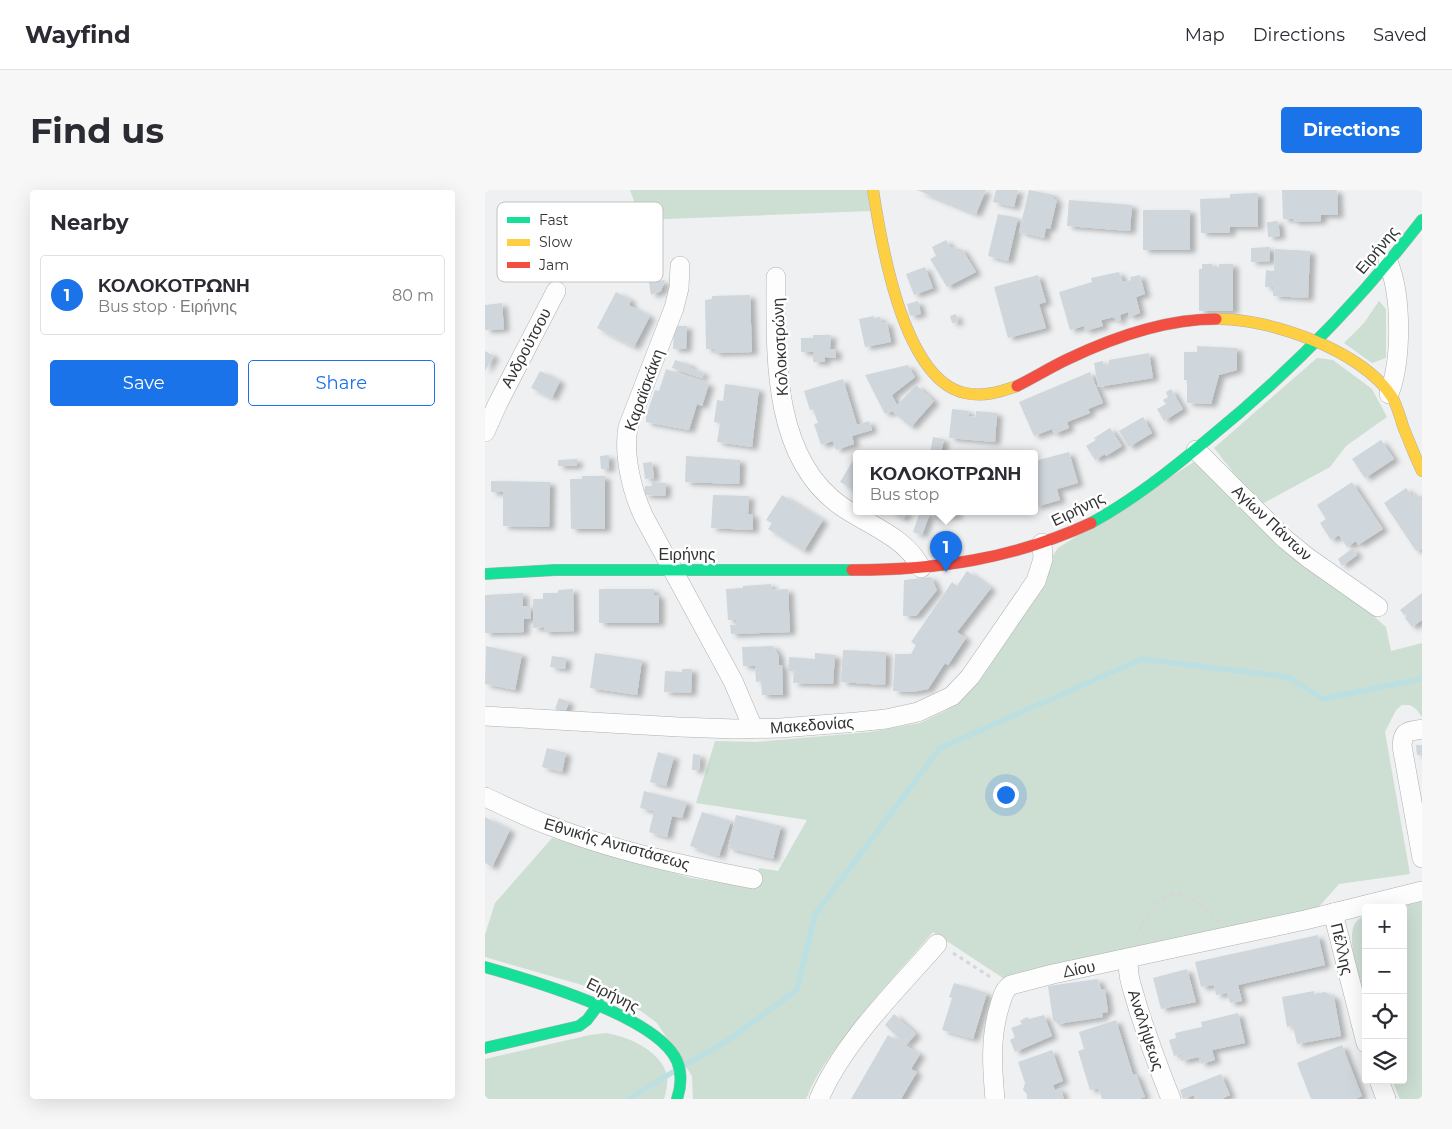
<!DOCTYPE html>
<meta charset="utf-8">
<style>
body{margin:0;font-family:Montserrat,sans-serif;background:#f7f7f7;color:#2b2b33}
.controls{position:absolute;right:15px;bottom:15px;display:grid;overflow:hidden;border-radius:5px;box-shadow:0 5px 20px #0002}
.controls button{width:45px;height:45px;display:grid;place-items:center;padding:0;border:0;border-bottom:1px solid #e1e1e2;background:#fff;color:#2b2b33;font:25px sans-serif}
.you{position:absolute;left:520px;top:604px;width:18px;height:18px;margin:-12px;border:4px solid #fff;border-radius:50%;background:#1a73e8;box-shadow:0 0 0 8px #1a73e833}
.badge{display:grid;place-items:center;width:32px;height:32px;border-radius:50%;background:#1a73e8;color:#fff;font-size:16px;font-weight:700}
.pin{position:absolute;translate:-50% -41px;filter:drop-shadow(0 1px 2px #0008)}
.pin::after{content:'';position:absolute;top:26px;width:18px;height:15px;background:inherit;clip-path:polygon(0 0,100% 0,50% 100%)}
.popup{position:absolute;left:368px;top:260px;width:185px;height:65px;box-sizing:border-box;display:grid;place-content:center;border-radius:5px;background:#fff;filter:drop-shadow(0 1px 4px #0005);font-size:16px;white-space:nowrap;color:#7c7c81}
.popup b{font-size:19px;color:#2b2b33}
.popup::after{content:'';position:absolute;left:50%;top:100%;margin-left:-10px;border:10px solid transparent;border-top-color:#fff}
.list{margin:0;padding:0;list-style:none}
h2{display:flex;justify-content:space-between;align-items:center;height:65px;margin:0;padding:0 20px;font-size:21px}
h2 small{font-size:16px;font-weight:400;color:#7c7c81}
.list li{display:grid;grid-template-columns:32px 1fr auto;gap:15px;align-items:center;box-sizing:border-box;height:80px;margin:0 10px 10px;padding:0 10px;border:1px solid #e1e1e2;border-radius:5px}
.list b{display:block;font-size:19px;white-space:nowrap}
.list p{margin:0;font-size:16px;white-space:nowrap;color:#7c7c81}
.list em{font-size:16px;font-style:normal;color:#7c7c81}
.actions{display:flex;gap:10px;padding:15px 20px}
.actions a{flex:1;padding:11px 0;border:1px solid #1a73e8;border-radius:5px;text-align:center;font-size:18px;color:#1a73e8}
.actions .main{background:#1a73e8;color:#fff}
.icon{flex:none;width:28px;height:28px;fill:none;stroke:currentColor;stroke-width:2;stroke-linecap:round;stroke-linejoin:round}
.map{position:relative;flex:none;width:937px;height:909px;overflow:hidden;border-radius:5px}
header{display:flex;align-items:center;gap:30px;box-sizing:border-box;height:70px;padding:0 25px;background:#fff;border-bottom:1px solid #e1e1e2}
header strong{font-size:24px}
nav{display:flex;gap:28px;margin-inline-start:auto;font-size:18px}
.intro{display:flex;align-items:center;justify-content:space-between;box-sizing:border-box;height:120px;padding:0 30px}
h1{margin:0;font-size:35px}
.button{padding:12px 22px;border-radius:5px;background:#1a73e8;color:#fff;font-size:18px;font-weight:700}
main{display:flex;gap:30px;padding:0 30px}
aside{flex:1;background:#fff;border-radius:5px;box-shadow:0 5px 20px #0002}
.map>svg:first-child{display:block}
</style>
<header>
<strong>Wayfind</strong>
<nav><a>Map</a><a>Directions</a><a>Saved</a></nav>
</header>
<div class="intro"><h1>Find us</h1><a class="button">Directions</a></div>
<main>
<aside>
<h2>Nearby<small></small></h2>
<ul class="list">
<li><span class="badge">1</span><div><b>ΚΟΛΟΚΟΤΡΩΝΗ</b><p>Bus stop · Ειρήνης</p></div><em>80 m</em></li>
</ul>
<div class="actions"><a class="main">Save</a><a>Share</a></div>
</aside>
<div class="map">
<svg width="937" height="909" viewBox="0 0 937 909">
<defs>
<filter id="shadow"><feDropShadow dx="5.5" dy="3" stdDeviation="2.5" flood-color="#0004"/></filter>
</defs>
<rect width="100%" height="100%" fill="#eff0f1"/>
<!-- grass -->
<g fill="#cdded3">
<polygon points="145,0 382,0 385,21 156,30"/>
<polygon points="894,111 901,119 901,168 887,173 859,153 879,133"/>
<polygon points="832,168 848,170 887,199 902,227 861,256 845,277 777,314 755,291 729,258"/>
<path d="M712 270 770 332 797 357 885 423 901 437 906 461 937 453V527L931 519 925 515H917L911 520 900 542 925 684 854 694 831 720 521 790 448 742C422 772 395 801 371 832 352 856 332 881 321 909H208L207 886 172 833 156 821 111 799 0 767V745L10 713 67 648 206 688 271 698 274 678 293 681 322 630 211 613 230 551 271 552 385 542 435 533 460 521 473 512 573 358Z"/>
<polygon points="937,711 937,909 915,909 907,890 918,890 918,718 910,718"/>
<path d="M881 725V813C877 796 859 746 871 732 873 729 877 727 881 725Z"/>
<path d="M121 843C142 846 177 861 182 886 183 894 181 902 179 909H0V869L105 845Z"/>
</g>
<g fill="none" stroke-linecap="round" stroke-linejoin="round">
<!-- stream -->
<g stroke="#bce0e2" stroke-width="5.5">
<polyline points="200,875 240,852 312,800 330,724 455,558 657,469 803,487 838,509 937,489"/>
<polyline points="143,909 188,882"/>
</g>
</g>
<!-- building -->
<g fill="#cfd6dc" filter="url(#shadow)">
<polygon points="432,0 501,0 491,24"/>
<polygon points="511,0 533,0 529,17 508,12"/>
<polygon points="544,0 569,5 568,9 572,10 565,39 561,38 559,48 534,42"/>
<polygon points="797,0 852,0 853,25 836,25 836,31 808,32 808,29 798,29"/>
<polygon points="773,3 773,37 745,37 745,43 716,43 715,9 745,8 745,4"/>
<polygon points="584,10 647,15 645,41 582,36"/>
<rect x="658" y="20" width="47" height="40"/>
<polygon points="513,24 533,28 523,71 503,66"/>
<polygon points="793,31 795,46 783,47 782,32"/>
<polygon points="461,50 466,58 469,57 472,59 477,59 491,82 462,97 445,69 451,66 447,57"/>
<polygon points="785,57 785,71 766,72 766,58"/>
<polygon points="790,59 825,61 823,108 788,106 788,97 780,97 781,80 789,81"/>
<polygon points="717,74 727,74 727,77 734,77 734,74 748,74 748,121 714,121 714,79 717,79"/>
<polygon points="440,77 448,98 429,105 421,84"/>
<polygon points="634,82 638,92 646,90 645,87 655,85 660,104 651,107 655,123 644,127 643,122 635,125 636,130 631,131 629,127 616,130 618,136 600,141 599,136 585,140 574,102 607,92 606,88"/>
<polygon points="553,85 561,112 554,114 561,138 523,148 509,97"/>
<polygon points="180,90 176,101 166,105 164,92"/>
<polygon points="131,102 146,110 144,115 165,126 149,157 112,138"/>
<polygon points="265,105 267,162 229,163 229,159 221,159 220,110 227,109 227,106"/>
<polygon points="433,111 436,124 425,126 422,114"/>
<polygon points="17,113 19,139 0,140 0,115"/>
<polygon points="471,124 473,132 467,133 465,126"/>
<polygon points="389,126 389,128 395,127 397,133 402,132 406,152 380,157 374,129"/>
<polygon points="189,136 202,136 201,159 188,159"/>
<polygon points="328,145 346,145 345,159 351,159 351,168 340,167 340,172 328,172 328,162 316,162 316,148 328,148"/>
<polygon points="712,156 752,158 752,180 734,185 726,214 702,213 702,190 699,190 699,162 712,162"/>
<polygon points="0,161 9,166 0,181"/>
<polygon points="664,163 668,188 613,197 609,173 618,171 619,176 624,175 624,170"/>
<polygon points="190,170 206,175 205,178 219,183 217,188 187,178"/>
<polygon points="423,175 430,187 407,205 412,215 431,195 449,211 426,237 407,221 400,224 380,185"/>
<polygon points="181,179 224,194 217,216 212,214 204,240 161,232 161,226 170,200 174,201"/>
<polygon points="55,181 75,191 67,208 46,198"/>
<polygon points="605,182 618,213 603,219 605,223 582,232 584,238 569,244 567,239 549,246 534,212"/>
<polygon points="358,189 372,235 384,231 387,240 367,246 369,254 351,260 348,251 336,255 329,234 333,233 328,219 325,220 319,201"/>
<polygon points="240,194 274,199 267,257 232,252 235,233 229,232 232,210 238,211"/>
<polygon points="686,199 698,219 679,231 672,219 681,214 678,210 683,207 681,202"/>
<polygon points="467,219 484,221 483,226 491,227 491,221 512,223 510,252 464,248"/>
<polygon points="658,227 667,243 644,257 634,241"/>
<polygon points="625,238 637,256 621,266 620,264 610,270 601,256 611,250 609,248"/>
<polygon points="448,247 459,249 456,263 445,263"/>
<polygon points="896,250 909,269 880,288 867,269"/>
<polygon points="584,262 593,293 572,299 575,310 550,317 550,271"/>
<polygon points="372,264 372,302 355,292"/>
<polygon points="124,265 124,279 116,279 115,266"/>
<polygon points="201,266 255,270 254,294 200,292"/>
<polygon points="92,269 92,276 73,276 73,270"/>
<polygon points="167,272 169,288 160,289 158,273"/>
<polygon points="97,286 120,286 120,339 86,339 85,289 97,289"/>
<polygon points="6,291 65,292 64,337 18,336 18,302 6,302"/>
<polygon points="167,292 181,293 180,306 159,305 160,296 167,296"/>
<polygon points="867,292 898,339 873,355 871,351 862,357 854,345 846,350 835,333 841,329 832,315"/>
<polygon points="921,298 927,306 931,303 937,311 937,359 931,361 899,313"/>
<polygon points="228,305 264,306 263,324 268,324 268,340 226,338"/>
<polygon points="297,305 338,330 319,361 283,339 287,333 281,330"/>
<polygon points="403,321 423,321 418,329"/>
<polygon points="435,321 445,323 437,345 428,342"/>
<rect x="446" y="321" width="26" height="5"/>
<polygon points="868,358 872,365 857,376 853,369"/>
<polygon points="482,381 506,398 472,442 481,448 463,475 460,473 443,499 427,502 408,501 410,464 426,464 431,455 426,452 467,392 472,396"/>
<polygon points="446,387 452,400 431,426 418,426 419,390"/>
<polygon points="286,394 287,400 303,399 305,442 246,444 245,435 251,435 251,430 243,430 241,399 258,398 258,396"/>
<polygon points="88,399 89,441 59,442 59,437 48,438 48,409 58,409 58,403 73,403 73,400"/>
<polygon points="114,399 169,399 169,405 174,405 174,433 114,433"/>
<polygon points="38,403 38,416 45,416 46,429 39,429 39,442 0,443 0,405"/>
<polygon points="937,403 937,430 927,437 920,428 922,426 920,424 919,425 915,420"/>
<polygon points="1,456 37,464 30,500 0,494"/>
<polygon points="288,456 294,466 294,475 297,475 298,505 277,505 276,491 271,492 270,476 258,476 257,457"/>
<polygon points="358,460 401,462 400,495 356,492"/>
<polygon points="110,463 157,470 152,505 105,498"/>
<polygon points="330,463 350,465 348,494 308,493 309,481 303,481 304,467 330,469"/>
<polygon points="67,466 81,468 80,479 65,477"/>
<polygon points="197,479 207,479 206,503 179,502 180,481 197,482"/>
<polygon points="74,508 84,512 80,523 70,519"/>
<polygon points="931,555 937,555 937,565 932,565"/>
<polygon points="62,558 81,563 77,582 57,577"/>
<polygon points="173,562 189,567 181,596 165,592"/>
<polygon points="208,564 215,565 214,580 207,580"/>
<polygon points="159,601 202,612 197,628 187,626 182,647 164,642 169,621 155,618"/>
<polygon points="217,622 246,631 234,666 205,656"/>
<polygon points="251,625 296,636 288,669 243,658"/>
<polygon points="0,627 25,640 7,677 0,673"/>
<polygon points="833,745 840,775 753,795 757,811 745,813 742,803 731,805 729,795 716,797 710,772"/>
<polygon points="702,779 711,812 676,819 668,788"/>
<polygon points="613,789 616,799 620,800 623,822 617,823 618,827 573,834 568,830 563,796"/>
<polygon points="469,793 502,803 488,849 457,840 467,808 464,807"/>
<polygon points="829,801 829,804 840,802 849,807 856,846 812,854 808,836 802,837 797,807"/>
<polygon points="753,823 760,853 727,860 730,870 716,874 714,867 696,871 695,864 689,866 684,850 691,848 690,843 717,837 716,832"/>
<polygon points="409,824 431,844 421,855 400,835"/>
<polygon points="559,825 567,846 530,862 525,850 530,847 526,838 537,834 535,831 542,827 544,829"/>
<polygon points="631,830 648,885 651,884 660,907 654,909 617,909 613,898 605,900 593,861 599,859 594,842"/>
<polygon points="403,845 435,864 426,879 432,882 416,909 366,909"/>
<polygon points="857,855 877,906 870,909 826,909 812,873"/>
<polygon points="567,860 578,891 568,895 570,900 575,898 579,909 542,909 542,904 538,900 540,893 533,872"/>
<polygon points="736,884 745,905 737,909 710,909 709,905 698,909 695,900"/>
</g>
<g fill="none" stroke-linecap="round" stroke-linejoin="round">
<!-- street casing -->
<g stroke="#afb0b0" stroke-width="20">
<g id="street">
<path d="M903 72C917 105 917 170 904 204"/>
<path d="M195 76 194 98 189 118 143 237C138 265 147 302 159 327L248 491 268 538"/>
<path d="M291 87C291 162 286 267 356 316 383 335 421 347 436 378"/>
<polyline points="0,242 13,213 71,101"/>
<polyline points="711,260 800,349 822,367 893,417"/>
<polyline points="0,526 194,537 250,539 296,538 372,532 401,529 433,522 467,506 485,487 551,391 558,369 557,353"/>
<path d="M937 539C922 542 918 540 917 556L937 668"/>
<path d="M0 607C22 617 43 628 66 636 129 661 201 676 268 689"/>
<polyline points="848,723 881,853"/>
<path d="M644 769C641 785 649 802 653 818 663 849 674 879 686 909"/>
<polyline points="894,890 901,909"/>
<path d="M334 909C358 852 412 800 452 754"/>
<path d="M510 909C507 877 505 846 515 815 517 808 519 799 526 795L568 784 820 730 937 701"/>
</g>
</g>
<!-- fast casing -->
<g stroke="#afb0b0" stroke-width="12">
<g id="fast">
<path d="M606 333C648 310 686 280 723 249 803 184 874 112 937 30"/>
<polyline points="0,384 70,380 367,380"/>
<path d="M0 777C46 790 172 826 192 871 197 883 196 897 192 909"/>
<polyline points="0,858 94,836 102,830 114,814"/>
</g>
</g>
<!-- slow casing -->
<g stroke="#afb0b0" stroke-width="12">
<g id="slow">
<path d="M388 0C396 52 418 190 480 203 499 207 515 202 532 196"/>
<path d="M731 129C784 128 877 160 907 207 913 217 915 228 919 239 925 253 930 267 937 281"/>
</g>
</g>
<!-- jam casing -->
<g stroke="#afb0b0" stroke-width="12">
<g id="jam">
<path d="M532 196C550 187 566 177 583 169 629 147 680 129 731 129"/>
<path d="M367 380C452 380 528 369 606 333"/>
</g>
</g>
<!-- path -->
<g stroke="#d6d6d8" stroke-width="3" stroke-dasharray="4 4" stroke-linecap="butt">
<path d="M651 748C658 728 677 695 703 706 714 711 724 722 733 731"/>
<polyline points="468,763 507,788"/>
</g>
<!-- street -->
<use href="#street" stroke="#fdfdfd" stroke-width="19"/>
<!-- fast -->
<use href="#fast" stroke="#16e098" stroke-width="11"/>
<!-- slow -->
<use href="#slow" stroke="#ffcf43" stroke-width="11"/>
<!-- jam -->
<use href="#jam" stroke="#f24e42" stroke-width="11"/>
</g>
<g text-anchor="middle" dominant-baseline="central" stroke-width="5" stroke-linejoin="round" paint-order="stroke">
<!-- street labels -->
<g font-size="16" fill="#323333" stroke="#fff">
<text transform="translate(892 60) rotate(-50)">Ειρήνης</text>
<text transform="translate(295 157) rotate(-93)">Κολοκοτρώνη</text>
<text transform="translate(41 158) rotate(-62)">Ανδρούτσου</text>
<text transform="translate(159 200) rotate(-70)">Καραϊσκάκη</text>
<text transform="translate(593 319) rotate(-26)">Ειρήνης</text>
<text transform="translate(787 333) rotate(43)">Αγίων Πάντων</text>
<text x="202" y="364">Ειρήνης</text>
<text transform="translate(327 535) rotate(-4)">Μακεδονίας</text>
<text transform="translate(132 654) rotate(16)">Εθνικής Αντιστάσεως</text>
<text transform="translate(857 759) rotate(77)">Πέλλης</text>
<text transform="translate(594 779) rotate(-11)">Δίου</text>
<text transform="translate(128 805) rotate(27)">Ειρήνης</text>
<text transform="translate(661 840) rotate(72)">Αναλήψεως</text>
</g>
</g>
<!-- legend -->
<rect x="12" y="12" width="166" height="80" rx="8" fill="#fff" stroke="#c2c2c2" stroke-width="1"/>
<rect x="22" y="27" width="23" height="6" fill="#16e098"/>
<rect x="22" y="49" width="23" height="7" fill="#ffcf43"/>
<rect x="22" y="72" width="23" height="6" fill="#f24e42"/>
<g font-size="14" fill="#323333">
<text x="54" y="35">Fast</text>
<text x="54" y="57">Slow</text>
<text x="54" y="80">Jam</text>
</g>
</svg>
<div class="controls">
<button>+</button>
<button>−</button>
<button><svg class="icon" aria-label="locate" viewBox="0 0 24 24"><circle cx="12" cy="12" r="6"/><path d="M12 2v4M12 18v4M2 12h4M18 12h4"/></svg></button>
<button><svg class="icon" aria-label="layers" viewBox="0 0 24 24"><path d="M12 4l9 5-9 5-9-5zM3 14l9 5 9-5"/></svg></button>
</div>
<div class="you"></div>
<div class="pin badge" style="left:461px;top:382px">1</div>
<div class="popup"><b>ΚΟΛΟΚΟΤΡΩΝΗ</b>Bus stop</div>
</div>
</main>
